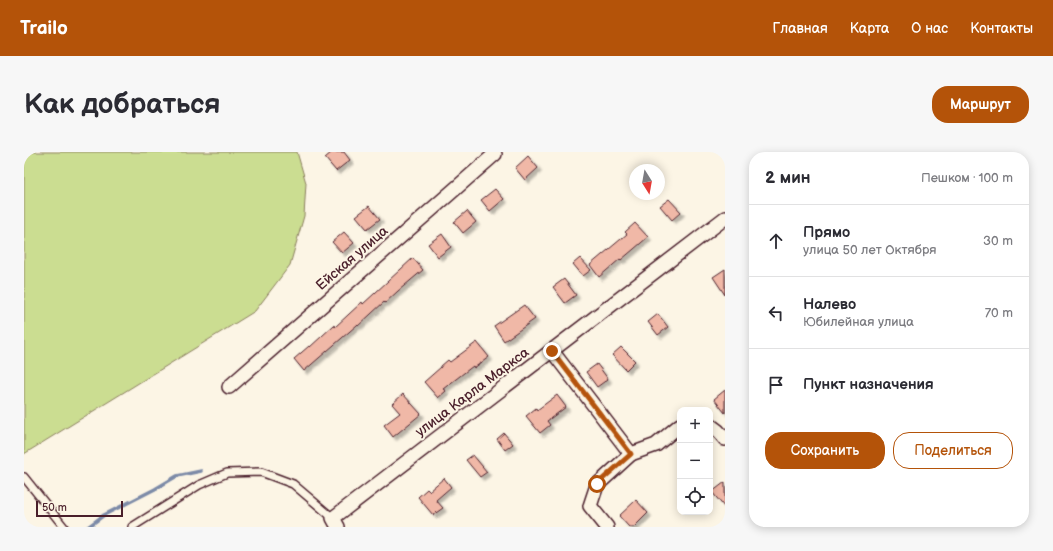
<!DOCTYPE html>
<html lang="ru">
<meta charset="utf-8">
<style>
body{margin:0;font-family:"Balsamiq Sans",sans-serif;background:#f7f7f7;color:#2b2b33}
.controls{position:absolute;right:12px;bottom:12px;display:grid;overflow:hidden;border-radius:8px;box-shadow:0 2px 10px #0003}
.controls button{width:36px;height:36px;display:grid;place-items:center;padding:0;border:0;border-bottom:1px solid #e1e1e2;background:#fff;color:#2b2b33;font:20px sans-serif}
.compass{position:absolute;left:605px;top:12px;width:36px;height:36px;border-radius:50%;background:#fff;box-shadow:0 2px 10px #0003;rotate:169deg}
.scale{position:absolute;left:12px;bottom:10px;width:87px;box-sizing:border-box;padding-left:4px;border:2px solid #4a1f2b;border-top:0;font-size:11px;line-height:14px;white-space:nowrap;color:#4a1f2b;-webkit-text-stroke:3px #fcf5e5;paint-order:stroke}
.stop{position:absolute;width:12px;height:12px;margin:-9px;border:3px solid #b45309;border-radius:50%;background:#fff}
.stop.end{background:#b45309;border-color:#fff;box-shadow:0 1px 4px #0008}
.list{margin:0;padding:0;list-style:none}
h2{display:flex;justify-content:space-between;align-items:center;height:52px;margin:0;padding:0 16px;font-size:17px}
h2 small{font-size:13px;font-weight:400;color:#7c7c81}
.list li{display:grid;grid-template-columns:26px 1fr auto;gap:12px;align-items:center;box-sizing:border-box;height:72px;padding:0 16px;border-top:1px solid #e1e1e2}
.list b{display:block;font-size:15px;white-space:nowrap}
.list p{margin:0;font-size:13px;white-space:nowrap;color:#7c7c81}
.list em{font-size:13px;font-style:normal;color:#7c7c81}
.actions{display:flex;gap:8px;padding:12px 16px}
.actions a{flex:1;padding:9px 0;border:1px solid #b45309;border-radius:16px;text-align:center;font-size:14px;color:#b45309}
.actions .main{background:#b45309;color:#fff}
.icon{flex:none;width:22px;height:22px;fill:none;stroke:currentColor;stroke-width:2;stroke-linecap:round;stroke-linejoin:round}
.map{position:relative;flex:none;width:701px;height:375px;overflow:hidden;border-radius:16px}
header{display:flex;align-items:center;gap:24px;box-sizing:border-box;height:56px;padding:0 20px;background:#b45309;color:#fff}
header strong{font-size:19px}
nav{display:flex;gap:22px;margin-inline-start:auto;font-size:14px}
.intro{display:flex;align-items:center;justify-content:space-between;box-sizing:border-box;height:96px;padding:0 24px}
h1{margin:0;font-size:28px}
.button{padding:10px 18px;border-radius:16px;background:#b45309;color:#fff;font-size:14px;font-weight:700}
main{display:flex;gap:24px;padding:0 24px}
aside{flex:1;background:#fff;border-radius:16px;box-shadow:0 2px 10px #0003}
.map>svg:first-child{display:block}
</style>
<header>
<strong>Trailo</strong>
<nav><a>Главная</a><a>Карта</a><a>О нас</a><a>Контакты</a></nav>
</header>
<div class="intro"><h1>Как добраться</h1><a class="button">Маршрут</a></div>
<main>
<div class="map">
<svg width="701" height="375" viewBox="0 0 701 375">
<defs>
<filter id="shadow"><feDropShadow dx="3.5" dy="3.5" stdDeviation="1" flood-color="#0004"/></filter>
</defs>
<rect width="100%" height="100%" fill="#fcf5e5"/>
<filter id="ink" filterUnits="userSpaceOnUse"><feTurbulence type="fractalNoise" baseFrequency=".025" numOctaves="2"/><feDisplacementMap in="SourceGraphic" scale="8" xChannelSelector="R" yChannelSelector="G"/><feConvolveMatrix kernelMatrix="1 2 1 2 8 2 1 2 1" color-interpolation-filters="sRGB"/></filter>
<g filter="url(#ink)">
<!-- green -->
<polygon fill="#cbdd91" stroke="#8a7e5e" points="0,0 273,0 282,31 280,64 266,113 231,159 0,302"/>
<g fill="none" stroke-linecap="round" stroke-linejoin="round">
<!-- stream -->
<polyline stroke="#7b8aa7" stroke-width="3.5" points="64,375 80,363 131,337 153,324 177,319"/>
</g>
<!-- building -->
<g fill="#f0b8a7" stroke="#4a1f2b" filter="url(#shadow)">
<polygon points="308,0 320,0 326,8 312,19 301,6"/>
<polygon points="504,4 514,16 501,28 491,16"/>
<polygon points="471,37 480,47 466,59 457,48"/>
<polygon points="645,47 657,60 648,68 636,54"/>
<polygon points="345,54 356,67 343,77 332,64"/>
<polygon points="443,59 452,70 439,81 430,70"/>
<polygon points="611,71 624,85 610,97 597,108 596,107 575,125 566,113 603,82 601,80"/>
<polygon points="320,80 330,91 318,101 308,90"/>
<polygon points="418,82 427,95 414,105 404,92"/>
<polygon points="389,106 399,118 374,139 361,151 360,150 334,174 333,173 280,219 270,207 285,194 286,195 310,173 311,175 338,150 339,152"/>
<polygon points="556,106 567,118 559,124 549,112"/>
<polygon points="701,117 701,143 689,125"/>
<polygon points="540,127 552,143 541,151 529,135"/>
<polygon points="500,153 511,167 480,189 470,174"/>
<polygon points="634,162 644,175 634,183 624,170"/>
<polygon points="453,190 465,205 450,216 449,214 419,237 422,239 414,246 400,230 417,215 417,214 424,208 426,210"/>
<polygon points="597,195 611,209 602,218 588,203"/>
<polygon points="573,212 584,227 573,235 562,220"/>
<polygon points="701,238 701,261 690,247"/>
<polygon points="379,242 397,262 369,285 360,273 376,261 368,252"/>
<polygon points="533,243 542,255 523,269 526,273 516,281 502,264 512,256 513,258"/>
<polygon points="480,281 489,292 481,298 473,287"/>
<polygon points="449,303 463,320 456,325 442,308"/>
<polygon points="420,326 427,335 412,348 419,356 409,363 394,345 403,337 405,339"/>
<polygon points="701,330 701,356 688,340"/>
<polygon points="612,348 624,361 610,375 605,375 595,364"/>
</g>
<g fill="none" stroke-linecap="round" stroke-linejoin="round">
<!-- service casing -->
<g stroke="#4a1f2b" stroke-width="10">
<g id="service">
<polyline points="0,325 40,375"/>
<polyline points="108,375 175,333 203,321 237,320 269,332 309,366"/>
</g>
</g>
<!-- minor casing -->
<g stroke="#4a1f2b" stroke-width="16">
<g id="minor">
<polyline points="528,199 607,302 632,293 656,273"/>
<polyline points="205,235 471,2 469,0"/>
<polyline points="686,273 694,279 701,287"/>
<polyline points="314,375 309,366 701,66"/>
<polyline points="583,375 566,354 573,333 607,302"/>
</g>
</g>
<!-- service -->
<use href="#service" stroke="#fcf5e5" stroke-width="7"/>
<!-- minor -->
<use href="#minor" stroke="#fcf5e5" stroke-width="13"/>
</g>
</g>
<g fill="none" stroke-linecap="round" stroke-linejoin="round" filter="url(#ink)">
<!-- route -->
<polyline stroke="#b45309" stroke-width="5" points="528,199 607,302 573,332"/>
</g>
<g text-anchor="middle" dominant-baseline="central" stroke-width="4" stroke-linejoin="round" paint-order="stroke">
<!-- street labels -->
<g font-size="14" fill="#4a1f2b" stroke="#fcf5e5">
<text transform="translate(328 106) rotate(-41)">Ейская улица</text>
<text transform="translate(448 240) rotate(-37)">улица Карла Маркса</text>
</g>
</g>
</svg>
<div class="controls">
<button>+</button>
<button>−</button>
<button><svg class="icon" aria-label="locate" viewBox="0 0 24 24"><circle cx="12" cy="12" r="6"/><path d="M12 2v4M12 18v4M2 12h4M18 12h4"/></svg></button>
</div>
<svg class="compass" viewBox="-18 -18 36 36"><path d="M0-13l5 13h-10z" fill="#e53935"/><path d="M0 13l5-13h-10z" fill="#7c7c81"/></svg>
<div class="scale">50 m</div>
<div class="stop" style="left:573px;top:332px"></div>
<div class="stop end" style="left:528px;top:199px"></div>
</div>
<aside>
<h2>2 мин<small>Пешком · 100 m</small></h2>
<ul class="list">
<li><svg class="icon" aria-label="ahead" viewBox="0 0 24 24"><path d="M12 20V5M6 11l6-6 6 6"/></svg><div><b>Прямо</b><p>улица 50 лет Октября</p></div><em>30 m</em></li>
<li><svg class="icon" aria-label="left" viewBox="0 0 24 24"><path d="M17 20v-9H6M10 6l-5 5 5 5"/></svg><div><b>Налево</b><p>Юбилейная улица</p></div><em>70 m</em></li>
<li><svg class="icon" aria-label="arrive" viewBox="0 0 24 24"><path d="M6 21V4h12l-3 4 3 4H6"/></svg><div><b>Пункт назначения</b></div></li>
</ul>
<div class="actions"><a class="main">Сохранить</a><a>Поделиться</a></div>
</aside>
</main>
